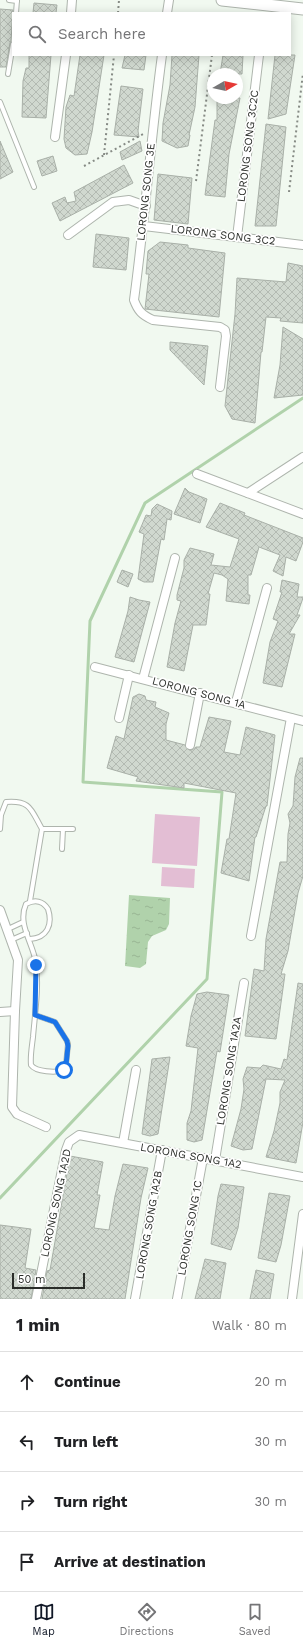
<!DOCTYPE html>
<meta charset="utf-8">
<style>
body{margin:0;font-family:"Work Sans",sans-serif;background:#f2f2f2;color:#202124}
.compass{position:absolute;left:207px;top:68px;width:36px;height:36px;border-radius:50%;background:#fff;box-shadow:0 2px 10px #0003;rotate:81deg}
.scale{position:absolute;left:12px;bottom:10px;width:73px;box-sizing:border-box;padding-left:4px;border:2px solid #2a2d29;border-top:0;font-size:11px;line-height:14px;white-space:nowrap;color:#2a2d29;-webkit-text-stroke:3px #fff;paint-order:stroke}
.stop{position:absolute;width:12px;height:12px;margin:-9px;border:3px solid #1a73e8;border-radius:50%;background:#fff}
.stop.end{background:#1a73e8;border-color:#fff;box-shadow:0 1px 4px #0008}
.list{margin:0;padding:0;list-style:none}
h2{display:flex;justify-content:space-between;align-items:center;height:52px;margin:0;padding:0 16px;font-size:17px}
h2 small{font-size:13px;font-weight:400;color:#757577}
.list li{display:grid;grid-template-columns:26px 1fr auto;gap:12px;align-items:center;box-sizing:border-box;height:60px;padding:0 16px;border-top:1px solid #e0e0e0}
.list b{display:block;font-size:15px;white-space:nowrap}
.list em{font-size:13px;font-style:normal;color:#757577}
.icon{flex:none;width:22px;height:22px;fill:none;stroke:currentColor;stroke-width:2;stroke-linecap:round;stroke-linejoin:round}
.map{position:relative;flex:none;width:303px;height:1299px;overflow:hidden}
.search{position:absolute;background:#fff;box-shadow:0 2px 10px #0003;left:12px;right:12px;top:12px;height:44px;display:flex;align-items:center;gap:10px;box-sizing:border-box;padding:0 14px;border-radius:0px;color:#757577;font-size:15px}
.sheet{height:292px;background:#fff}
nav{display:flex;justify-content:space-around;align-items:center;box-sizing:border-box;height:56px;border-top:1px solid #e0e0e0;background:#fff;font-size:11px;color:#757577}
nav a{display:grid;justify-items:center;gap:2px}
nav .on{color:#111827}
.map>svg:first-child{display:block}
</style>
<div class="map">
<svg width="303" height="1299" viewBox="0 0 303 1299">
<defs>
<pattern id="water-ripples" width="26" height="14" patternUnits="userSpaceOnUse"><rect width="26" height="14" fill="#b0d2ab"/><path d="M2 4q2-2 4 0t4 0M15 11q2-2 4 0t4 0" fill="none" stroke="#98b593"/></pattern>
<pattern id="building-cross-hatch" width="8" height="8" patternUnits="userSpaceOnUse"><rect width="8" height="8" fill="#d0d8cf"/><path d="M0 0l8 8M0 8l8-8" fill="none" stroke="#b3bab2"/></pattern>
</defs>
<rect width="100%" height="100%" fill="#f1f9f0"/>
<!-- green -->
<g fill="#e3bed4">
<polygon points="155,814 200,817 197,866 152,863"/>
<polygon points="162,867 195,869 194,888 161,886"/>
</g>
<!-- water -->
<polygon fill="url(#water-ripples)" points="129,895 170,898 169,924 166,930 152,936 148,942 146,964 140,968 125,966"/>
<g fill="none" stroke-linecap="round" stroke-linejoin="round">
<!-- stream -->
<polyline stroke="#b0d2ab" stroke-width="3" points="0,1198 207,979 222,792 83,782 90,621 145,503 303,398"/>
</g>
<!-- building -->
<g fill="url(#building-cross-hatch)" stroke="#a9b0a8">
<polygon points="34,3 57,5 56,13 33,13"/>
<polygon points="0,9 13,10 11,41 10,43 6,67 0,67"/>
<polygon points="29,55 51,55 46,118 22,117 23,81 26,68 29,68"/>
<polygon points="80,55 104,55 92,132 87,154 75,155 66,148 64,139 66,107 70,95 74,96"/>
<polygon points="125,55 146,55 144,70 122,68"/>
<polygon points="172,55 199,55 195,107 189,135 190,135 188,146 177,148 162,141 163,123 170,85"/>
<polygon points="223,55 243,55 242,74 220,74"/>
<polygon points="275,55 295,55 286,114 268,119"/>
<polygon points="121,86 143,89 138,131 139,137 114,135"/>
<polygon points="217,98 240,98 229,154 225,197 205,195 215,120 217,120"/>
<polygon points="266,124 286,127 276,226 255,226"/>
<polygon points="0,141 13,172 0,179"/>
<polygon points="140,141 142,151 122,160 120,152"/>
<polygon points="53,156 57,171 42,176 37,161"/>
<polygon points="124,165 133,183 60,221 52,203 65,197 67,203 76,201 74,192"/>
<polygon points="158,174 192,178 188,224 154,220"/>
<polygon points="96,234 129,238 126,270 93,267"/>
<polygon points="160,242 188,245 188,248 225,253 219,317 145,309 149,274 146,274 148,251"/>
<polygon points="288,263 303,266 303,323 280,321 281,318 266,317 262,352 261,352 255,423 232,419 225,406 235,314 237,278 286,282"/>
<polygon points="283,327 303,339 303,395 274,398 280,365"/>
<polygon points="170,342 208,346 204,385 170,350"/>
<polygon points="185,488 189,492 207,499 200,523 174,514"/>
<polygon points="220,503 245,513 244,515 303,538 303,542 296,561 286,557 283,576 273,571 280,555 259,547 251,575 248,575 248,595 250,595 249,604 226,601 228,579 222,575 214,573 208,594 210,594 206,625 193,625 184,671 167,667 175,623 181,601 177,600 177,595 184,568 184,560 190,548 214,554 211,565 230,567 239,539 206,527"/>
<polygon points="157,504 172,511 171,520 167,519 164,540 161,539 153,582 144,582 138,579 144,534 139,532 146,515 151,516 152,509"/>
<polygon points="122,570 133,574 128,587 117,582"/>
<polygon points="282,580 299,584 297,597 303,597 303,598 297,615 300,615 289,634 295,634 282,687 263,683 270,642 278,621 273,619 282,592 280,592"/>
<polygon points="130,597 139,600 150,602 134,662 115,657 128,611"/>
<polygon points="139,694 145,696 146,700 156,702 155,707 169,713 166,724 166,740 185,745 189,750 192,750 196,747 200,747 209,717 231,721 224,752 240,755 246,727 275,735 267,806 266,806 256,837 255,837 249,881 221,873 227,839 229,839 236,793 184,783 184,788 136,781 138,777 107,768 116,736 124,739 133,697"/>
<polygon points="300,758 303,758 303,876 298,893 288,951 281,974 285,974 276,1039 245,1036 254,969 264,971 266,939 280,862 287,862 288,834 290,823 288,814 293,806 295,777"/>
<polygon points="298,983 303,984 303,1122 296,1163 266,1157 274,1131 280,1103 280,1092 285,1080 266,1079 252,1149 243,1150 231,1146 241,1109 244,1089 243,1079 247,1067 260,1068 263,1065 281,1069 284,1059 287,1060"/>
<polygon points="207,992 229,995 220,1052 217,1051 202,1140 194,1142 187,1140 187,1123 191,1111 198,1048 186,1046 191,1016 197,994"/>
<polygon points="170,1057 158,1134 150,1136 142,1134 152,1059"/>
<polygon points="70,1156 103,1162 97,1195 100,1195 94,1228 109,1230 115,1196 123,1164 148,1168 141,1198 125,1299 42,1299 47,1271 50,1270"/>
<polygon points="221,1184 244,1187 238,1228 231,1250 211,1244 218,1196"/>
<polygon points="269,1193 290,1196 281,1245 276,1262 258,1258"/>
<polygon points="0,1225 31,1229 25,1268 36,1270 31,1299 0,1299"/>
<polygon points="205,1259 226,1263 220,1299 195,1299"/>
<polygon points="256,1270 274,1274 270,1299 250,1299"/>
</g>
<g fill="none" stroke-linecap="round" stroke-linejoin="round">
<!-- lane casing -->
<g stroke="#aeb5ad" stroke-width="6">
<g id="lane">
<polyline points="9,0 17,1"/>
<polyline points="16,13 17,0"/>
<polyline points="8,74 13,44"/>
<polyline points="0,102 34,187"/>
<path d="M0 829 1 815 6 802C31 800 31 810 42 829"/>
<polyline points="62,849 63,829"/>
<polyline points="30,901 42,829 73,829"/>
<polyline points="8,929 23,922"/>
<path d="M30 939C47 938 53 925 48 909 43 901 35 899 26 904 17 924 33 943 36 963 39 987 35 1013 33 1037 32 1046 30 1056 31 1065 36 1072 56 1073 64 1070L66 1065 68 1044 67 1041 55 1022 35 1015"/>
<polyline points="11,940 27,933"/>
</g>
</g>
<!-- street casing -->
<g stroke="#aeb5ad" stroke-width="10">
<g id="street">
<polyline points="71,13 72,0"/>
<polyline points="167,13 169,0"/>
<path d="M162 55C151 137 145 218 134 300 138 311 142 315 153 320L220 327 225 330 226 336 220 387"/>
<polyline points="55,137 66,55"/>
<polyline points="144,226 303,245"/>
<polyline points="68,235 113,202 129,200 146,206"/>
<polyline points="237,237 259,55"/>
<polyline points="197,474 303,514"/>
<polyline points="248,493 303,457"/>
<polyline points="95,667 303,721"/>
<polyline points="143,679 175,558"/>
<polyline points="236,702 267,588"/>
<polyline points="119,718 129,675"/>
<polyline points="190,745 200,693"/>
<polyline points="0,910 18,960 15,1011 12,1107 17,1114 46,1127"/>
<polyline points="251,936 291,718"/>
<polyline points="0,1012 15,1011"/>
<polyline points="123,1143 136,1070"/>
<polyline points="215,1160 244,983"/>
<polyline points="36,1299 66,1150 69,1142 79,1135 303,1177"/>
<polyline points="135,1299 162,1150"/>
<polyline points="177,1299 203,1158"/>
<polyline points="292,1299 303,1214"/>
</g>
</g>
<!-- secondary casing -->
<g stroke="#aeb5ad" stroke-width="13">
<polyline id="secondary" points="222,0 303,9"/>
</g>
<!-- path -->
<g stroke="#868b85" stroke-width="2" stroke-dasharray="2 3" stroke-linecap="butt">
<polyline points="118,13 119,0"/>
<polyline points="104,155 114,55"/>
<polyline points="84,166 145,133"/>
<polyline points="196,181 212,55"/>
<polyline points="289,192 303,73"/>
</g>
<!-- lane -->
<use href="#lane" stroke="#fff" stroke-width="4"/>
<!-- street -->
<use href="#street" stroke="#fff" stroke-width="8"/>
<!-- secondary -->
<use href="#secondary" stroke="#fff" stroke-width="11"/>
</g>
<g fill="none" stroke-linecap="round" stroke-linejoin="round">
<!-- route -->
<polyline stroke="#1a73e8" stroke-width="5" points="36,965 35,1015 55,1022 67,1041 68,1046 66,1065 64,1070"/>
</g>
<g text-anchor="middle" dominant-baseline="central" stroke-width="3.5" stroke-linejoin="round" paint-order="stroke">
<!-- street labels -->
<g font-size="11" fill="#2a2d29" stroke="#fff">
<text transform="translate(248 146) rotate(-83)">LORONG SONG 3C2C</text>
<text transform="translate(146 192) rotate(-84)">LORONG SONG 3E</text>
<text transform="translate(223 235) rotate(7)">LORONG SONG 3C2</text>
<text transform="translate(199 693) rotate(15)">LORONG SONG 1A</text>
<text transform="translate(229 1071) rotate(-81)">LORONG SONG 1A2A</text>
<text transform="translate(191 1156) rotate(10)">LORONG SONG 1A2</text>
<text transform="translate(56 1203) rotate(-78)">LORONG SONG 1A2D</text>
<text transform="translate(149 1225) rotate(-80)">LORONG SONG 1A2B</text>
<text transform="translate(190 1228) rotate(-80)">LORONG SONG 1C</text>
</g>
</g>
</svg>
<svg class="compass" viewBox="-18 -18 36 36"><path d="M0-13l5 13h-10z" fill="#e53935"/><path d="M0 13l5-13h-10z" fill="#757577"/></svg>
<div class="scale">50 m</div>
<div class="stop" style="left:64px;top:1070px"></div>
<div class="stop end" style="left:36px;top:965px"></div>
<div class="search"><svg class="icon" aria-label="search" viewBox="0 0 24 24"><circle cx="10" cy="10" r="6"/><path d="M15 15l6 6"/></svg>Search here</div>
</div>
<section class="sheet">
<h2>1 min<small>Walk · 80 m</small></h2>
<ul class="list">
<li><svg class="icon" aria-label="ahead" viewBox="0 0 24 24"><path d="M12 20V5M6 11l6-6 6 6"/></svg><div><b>Continue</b></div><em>20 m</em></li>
<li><svg class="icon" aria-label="left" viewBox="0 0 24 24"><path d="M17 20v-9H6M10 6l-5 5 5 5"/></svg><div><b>Turn left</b></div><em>30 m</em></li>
<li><svg class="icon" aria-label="right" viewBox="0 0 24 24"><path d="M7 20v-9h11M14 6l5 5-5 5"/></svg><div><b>Turn right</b></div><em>30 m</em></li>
<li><svg class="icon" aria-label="arrive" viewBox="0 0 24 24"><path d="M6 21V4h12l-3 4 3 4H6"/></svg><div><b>Arrive at destination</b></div></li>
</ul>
</section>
<nav>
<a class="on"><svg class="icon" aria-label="map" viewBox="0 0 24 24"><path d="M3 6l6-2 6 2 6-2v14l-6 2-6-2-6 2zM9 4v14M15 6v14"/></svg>Map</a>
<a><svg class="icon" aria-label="directions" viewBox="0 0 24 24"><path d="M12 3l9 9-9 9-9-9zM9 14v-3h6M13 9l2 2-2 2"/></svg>Directions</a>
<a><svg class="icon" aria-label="saved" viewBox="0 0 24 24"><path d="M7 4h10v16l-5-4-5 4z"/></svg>Saved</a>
</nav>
